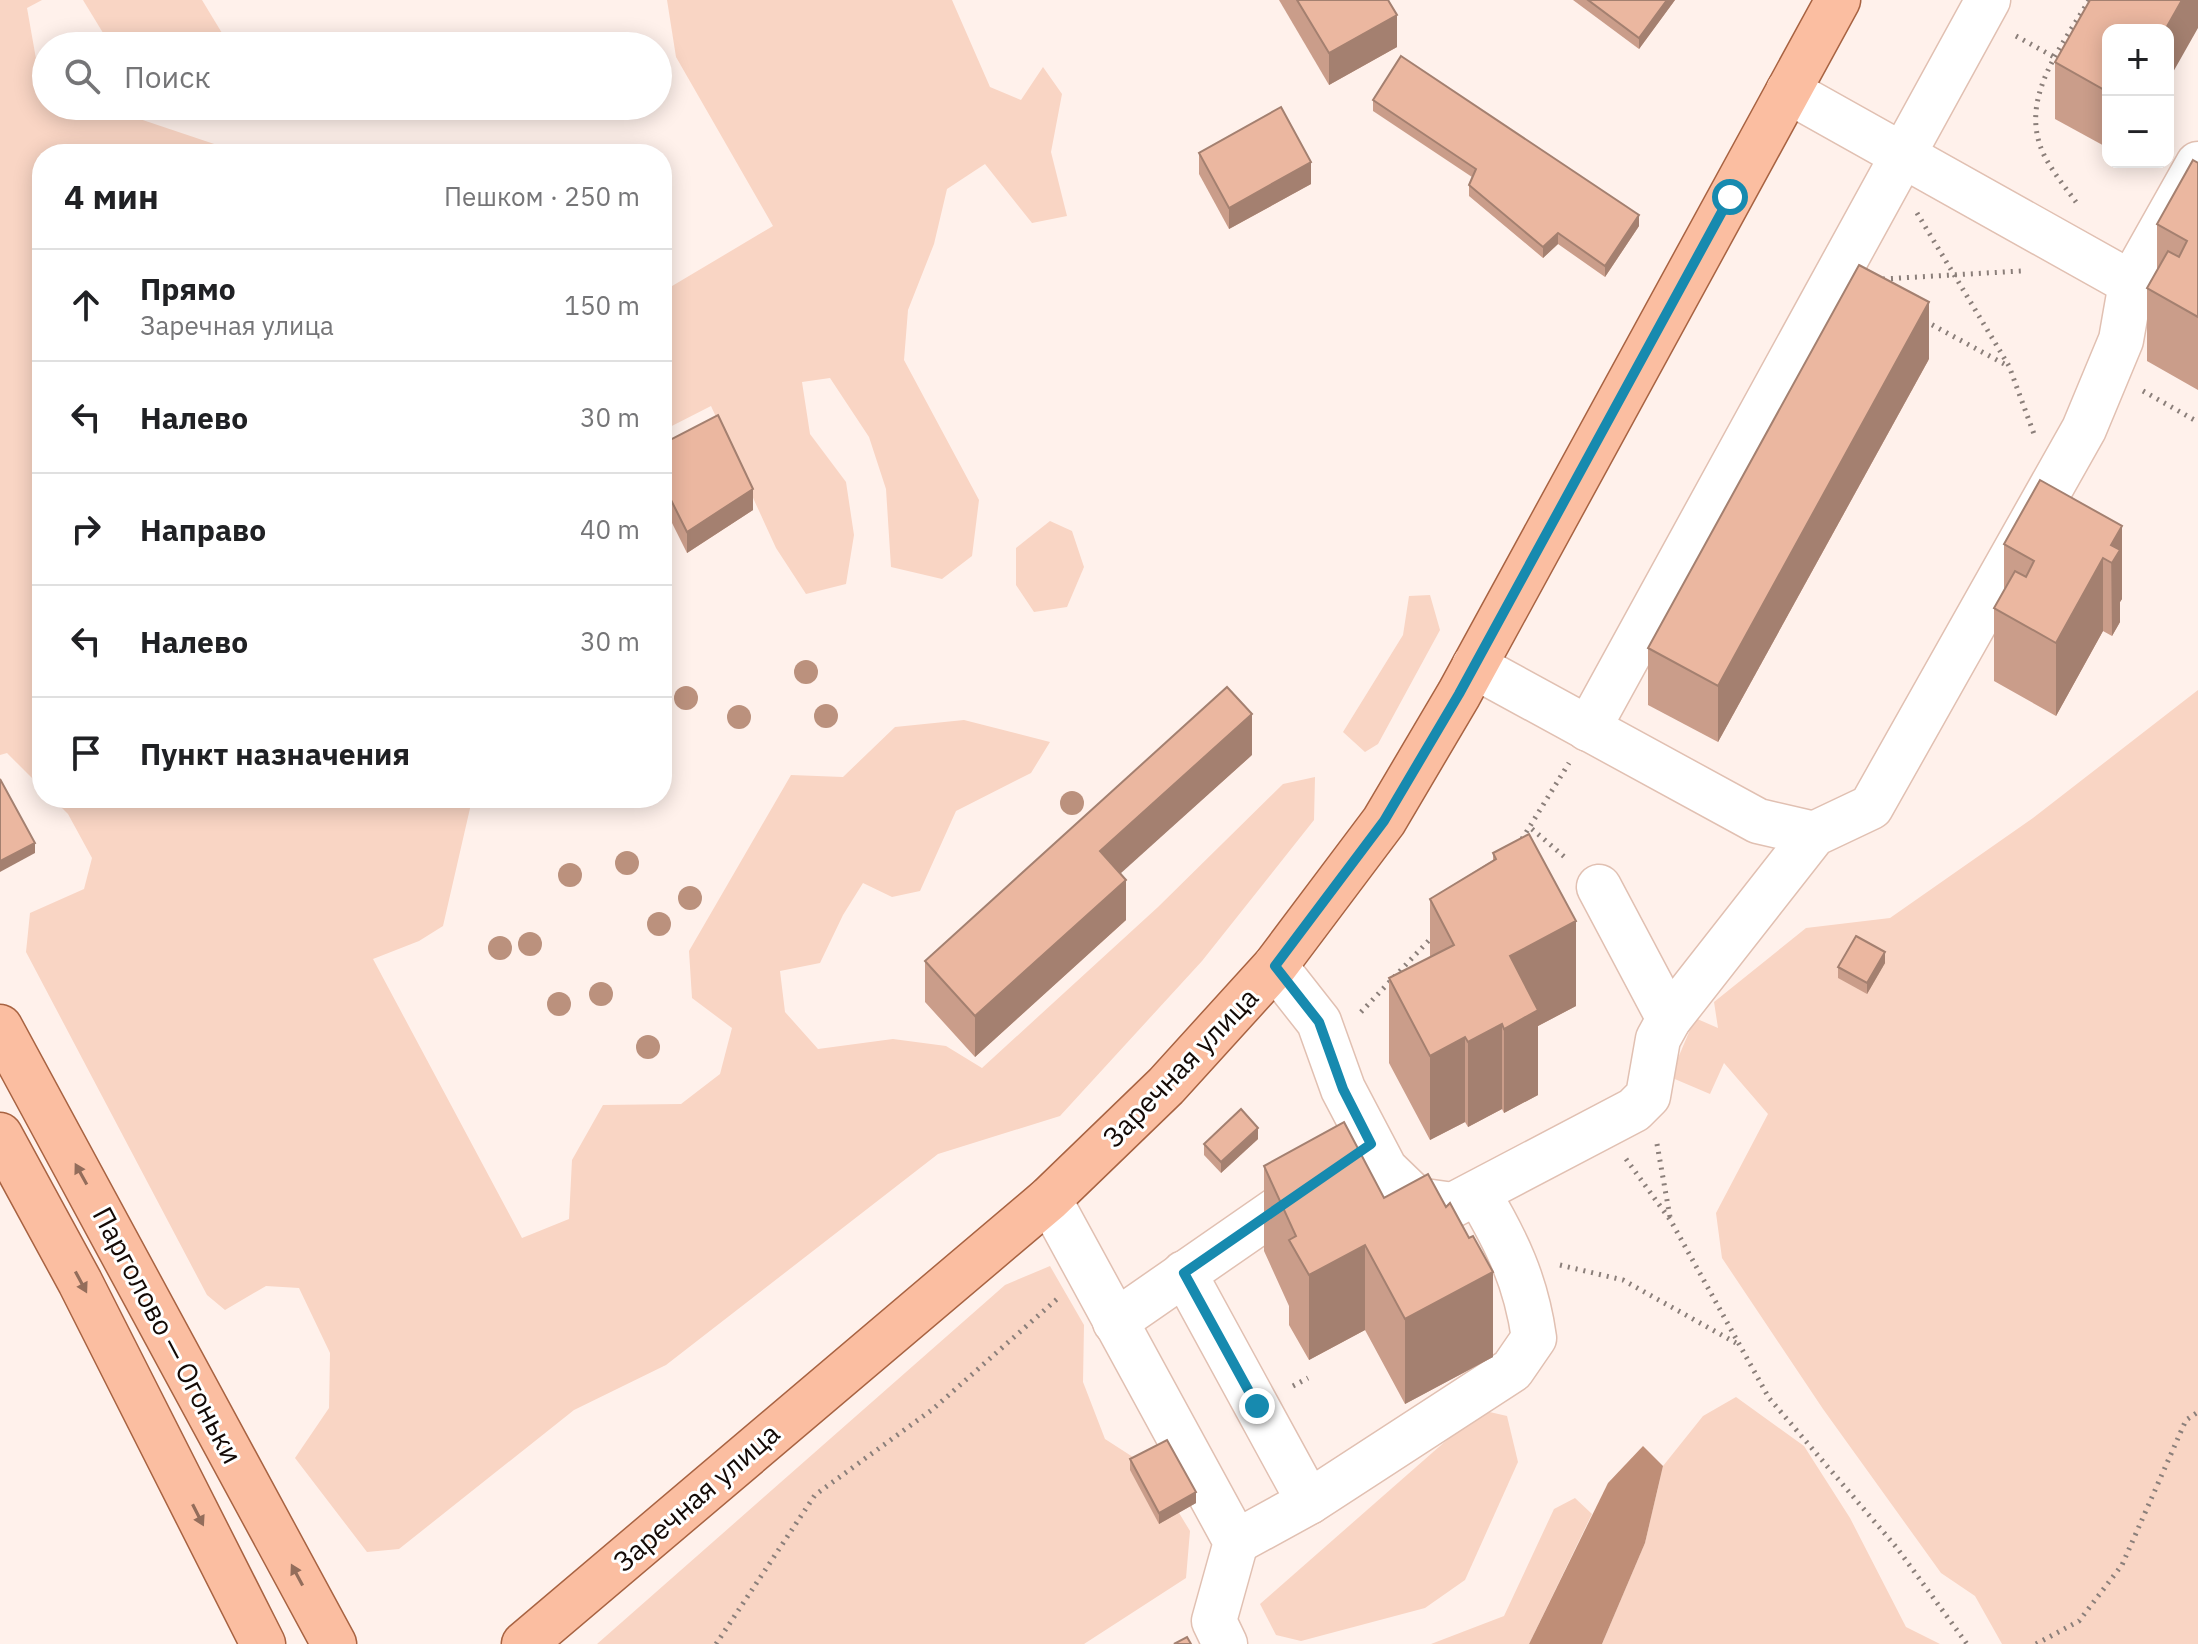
<!DOCTYPE html>
<html lang="ru">
<meta charset="utf-8">
<style>
body{margin:0;font-family:"IBM Plex Sans",sans-serif;background:#f6f6f6;color:#202124}
.controls{position:absolute;right:24px;top:24px;display:grid;overflow:hidden;border-radius:16px;box-shadow:0 4px 20px #0003}
.controls button{width:72px;height:72px;display:grid;place-items:center;padding:0;border:0;border-bottom:2px solid #e0e0e0;background:#fff;color:#202124;font:40px sans-serif}
.stop{position:absolute;width:24px;height:24px;margin:-18px;border:6px solid #178aaf;border-radius:50%;background:#fff}
.stop.end{background:#178aaf;border-color:#fff;box-shadow:0 2px 8px #0008}
.list{margin:0;padding:0;list-style:none}
h2{display:flex;justify-content:space-between;align-items:center;height:104px;margin:0;padding:0 32px;font-size:34px}
h2 small{font-size:26px;font-weight:400;color:#757577}
.list li{display:grid;grid-template-columns:52px 1fr auto;gap:24px;align-items:center;box-sizing:border-box;height:112px;padding:0 32px;border-top:2px solid #e0e0e0}
.list b{display:block;font-size:30px;white-space:nowrap}
.list p{margin:0;font-size:26px;white-space:nowrap;color:#757577}
.list em{font-size:26px;font-style:normal;color:#757577}
.icon{flex:none;width:44px;height:44px;fill:none;stroke:currentColor;stroke-width:2;stroke-linecap:round;stroke-linejoin:round}
.map{position:relative;flex:none;width:2198px;height:1644px;overflow:hidden}
.search{position:absolute;background:#fff;box-shadow:0 4px 20px #0003;left:32px;top:32px;width:640px;height:88px;display:flex;align-items:center;gap:20px;box-sizing:border-box;padding:0 28px;border-radius:44px;color:#757577;font-size:30px}
.panel{position:absolute;background:#fff;box-shadow:0 4px 20px #0003;left:32px;top:144px;width:640px;height:664px;border-radius:32px}
.map>svg:first-child{display:block}
</style>
<div class="map">
<svg width="2198" height="1644" viewBox="0 0 2198 1644">
<rect width="100%" height="100%" fill="#fff1eb"/>
<!-- green -->
<g fill="#f9d5c4">
<polygon points="0,0 42,0 27,8 38,70 46,75 46,106 101,106 244,154 42,154 42,788 7,753 0,755"/>
<polygon points="83,0 202,0 228,43 226,46 111,46"/>
<polygon points="667,0 952,0 990,87 1021,100 1043,67 1062,94 1051,152 1067,216 1032,223 985,164 947,189 934,244 908,310 904,360 979,500 972,556 942,579 891,567 886,489 869,437 830,378 802,382 810,434 846,482 854,535 846,584 806,594 776,548 711,406 662,431 662,292 773,226 676,57"/>
<polygon points="1050,521 1072,531 1084,567 1067,607 1034,612 1016,585 1016,548"/>
<polygon points="1430,595 1440,630 1378,744 1365,752 1343,732 1403,635 1409,596"/>
<polygon points="2198,690 2198,1644 2002,1644 1975,1596 1941,1573 1823,1409 1722,1258 1716,1213 1768,1114 1724,1063 1710,1094 1670,1077 1695,1018 1718,1028 1714,1002 1806,928 1890,918 2033,818"/>
<polygon points="964,720 1050,742 1031,773 956,811 920,891 892,897 863,883 843,915 820,963 780,971 785,1012 818,1049 893,1039 946,1046 982,1068 1158,907 1283,784 1315,777 1314,820 1202,961 1060,1116 938,1154 666,1365 574,1410 399,1549 367,1552 295,1458 329,1408 330,1353 299,1288 266,1286 225,1310 207,1295 26,952 30,913 84,889 92,858 68,814 52,798 480,798 471,804 443,926 419,941 373,959 522,1238 569,1219 572,1160 603,1105 681,1104 720,1074 732,1028 692,998 689,951 791,775 843,777 895,727"/>
<polygon points="1050,1266 1084,1325 1083,1382 1105,1439 1153,1470 1190,1531 1186,1578 1084,1644 597,1644 1005,1285"/>
<polygon points="1736,1397 1804,1446 1850,1518 1906,1627 1940,1644 1602,1644 1645,1543 1663,1466 1703,1416"/>
<polygon points="1481,1410 1507,1416 1518,1462 1465,1580 1425,1608 1301,1641 1276,1635 1260,1604"/>
<polygon points="1575,1498 1592,1514 1529,1644 1431,1644 1504,1616 1554,1509"/>
</g>
<!-- water -->
<polygon fill="#bf8e77" points="1643,1446 1663,1466 1645,1543 1602,1644 1529,1644 1608,1483"/>
<g fill="none" stroke-linecap="round" stroke-linejoin="round">
<!-- minor casing -->
<g stroke="#e1c0b2" stroke-width="47">
<g id="minor">
<polyline points="1788,91 2131,283"/>
<polyline points="1474,666 1758,821 1814,834"/>
<polyline points="1588,729 1988,0"/>
<polyline points="1599,887 1669,1019"/>
<polyline points="1275,966 1319,1022 1343,1089 1385,1169 1417,1200 1453,1205 1634,1110 1648,1096 1658,1039 1669,1019 1814,834 1871,807 2084,429 2121,340 2131,283 2198,164"/>
<polyline points="1049,1199 1236,1542 1214,1621 1225,1644"/>
<polyline points="1184,1273 1309,1502"/>
<polyline points="1115,1322 1314,1184"/>
<path d="M1236 1542 1309 1502 1512 1370 1534 1338C1526 1281 1507 1242 1478 1193"/>
</g>
</g>
<!-- major casing -->
<g stroke="#a86342" stroke-width="47">
<g id="major">
<polyline points="0,1027 334,1644"/>
<polyline points="0,1135 80,1282 263,1644"/>
<polyline points="524,1644 1049,1199 1166,1086 1275,966 1384,821 1459,694 1838,0"/>
</g>
</g>
<!-- path -->
<g stroke="#8b7f7a" stroke-width="5" stroke-dasharray="2 6" stroke-linecap="butt">
<polyline points="2016,36 2056,58"/>
<path d="M2076 202C2065 187 2052 171 2044 155 2017 99 2062 47 2089 0"/>
<polyline points="1917,213 2009,366 2034,434"/>
<polyline points="1883,279 2021,271"/>
<polyline points="1925,321 2008,366"/>
<polyline points="2143,391 2198,422"/>
<polyline points="1532,829 1567,859"/>
<polyline points="1522,839 1569,763"/>
<polyline points="1361,1012 1434,935"/>
<polyline points="1657,1144 1670,1217"/>
<polyline points="1626,1159 1671,1221 1769,1398 1897,1548 1967,1644"/>
<polyline points="1560,1265 1623,1280 1736,1343"/>
<polyline points="1293,1386 1308,1378"/>
<polyline points="716,1644 815,1495 933,1409 1057,1299"/>
<polyline points="2036,1644 2079,1621 2122,1565 2186,1420 2198,1412"/>
</g>
<!-- minor -->
<use href="#minor" stroke="#fff" stroke-width="44"/>
<!-- major -->
<use href="#major" stroke="#fbbea1" stroke-width="44"/>
</g>
<!-- trees -->
<g fill="#bb917d">
<circle cx="806" cy="672" r="12"/>
<circle cx="686" cy="698" r="12"/>
<circle cx="826" cy="716" r="12"/>
<circle cx="739" cy="717" r="12"/>
<circle cx="1072" cy="803" r="12"/>
<circle cx="627" cy="863" r="12"/>
<circle cx="570" cy="875" r="12"/>
<circle cx="690" cy="898" r="12"/>
<circle cx="659" cy="924" r="12"/>
<circle cx="530" cy="944" r="12"/>
<circle cx="500" cy="948" r="12"/>
<circle cx="601" cy="994" r="12"/>
<circle cx="559" cy="1004" r="12"/>
<circle cx="648" cy="1047" r="12"/>
</g>
<!-- wall -->
<g fill="#ca9d8a">
<polygon points="1279,0 1388,0 1397,47 1329,85"/>
<polygon points="1573,0 1675,0 1639,49"/>
<polygon points="2108,30 2108,148 2055,119 2055,62"/>
<polygon points="1373,100 1639,226 1605,277 1558,244 1543,258 1469,196 1469,185 1472,177 1373,111"/>
<polygon points="1199,153 1311,184 1229,229 1199,174"/>
<polygon points="2198,163 2198,390 2147,361 2147,288 2157,270 2157,224"/>
<polygon points="1929,359 1718,742 1648,705 1648,648"/>
<polygon points="662,444 753,510 687,553 662,503"/>
<polygon points="2122,526 2122,599 2120,602 2120,622 2112,636 2103,631 2056,716 1994,681 1994,608 2004,590 2004,544"/>
<polygon points="1252,755 1120,873 1126,920 975,1057 925,1002 925,961"/>
<polygon points="1493,853 1576,1006 1538,1026 1538,1095 1504,1113 1502,1109 1468,1127 1465,1122 1430,1140 1389,1063 1389,978 1430,957 1430,899 1493,860"/>
<polygon points="1885,963 1867,994 1838,978 1838,967"/>
<polygon points="1258,1139 1221,1173 1204,1155 1204,1144"/>
<polygon points="1264,1166 1384,1198 1493,1357 1405,1404 1365,1330 1309,1360 1289,1325 1289,1306 1264,1251"/>
<polygon points="1130,1459 1196,1503 1159,1524 1130,1470"/>
</g>
<!-- shaded-wall -->
<g fill="#a48070">
<polygon points="1667,0 1675,0 1639,49 1639,38"/>
<polygon points="2182,0 2198,0 2198,28 2168,81 2168,30 2165,30"/>
<polygon points="1397,15 1397,47 1329,85 1329,53"/>
<polygon points="1311,162 1311,184 1229,229 1229,208"/>
<polygon points="1639,215 1639,226 1605,277 1605,266"/>
<polygon points="1558,233 1558,244 1543,258 1543,247"/>
<polygon points="1929,302 1929,359 1718,742 1718,686"/>
<polygon points="753,489 753,510 687,553 687,532"/>
<polygon points="2122,526 2122,599 2120,602 2120,622 2112,636 2111,545"/>
<polygon points="2103,558 2103,631 2056,716 2056,643"/>
<polygon points="1252,714 1252,755 1100,892 1100,851"/>
<polygon points="35,843 35,853 0,872 0,861"/>
<polygon points="1126,880 1126,920 975,1057 975,1016"/>
<polygon points="1576,921 1576,1006 1538,1026 1538,1095 1504,1113 1504,1029 1510,956"/>
<polygon points="1885,952 1885,963 1867,994 1867,983"/>
<polygon points="1502,1024 1502,1109 1468,1127 1468,1042"/>
<polygon points="1465,1037 1465,1122 1430,1140 1430,1056"/>
<polygon points="1258,1128 1258,1139 1221,1173 1221,1162"/>
<polygon points="1365,1245 1365,1330 1309,1360 1309,1275"/>
<polygon points="1493,1272 1493,1357 1405,1404 1405,1319"/>
<polygon points="1196,1492 1196,1503 1159,1524 1159,1513"/>
</g>
<!-- building -->
<g fill="#ebb7a0" stroke="#a48070" stroke-width="2">
<polygon points="1297,0 1388,0 1397,15 1329,53"/>
<polygon points="1588,0 1667,0 1639,38"/>
<polygon points="2090,0 2182,0 2165,30 2108,30 2108,92 2055,62"/>
<polygon points="1401,56 1639,215 1605,266 1558,233 1543,247 1469,185 1476,169 1373,100"/>
<polygon points="1281,107 1311,162 1229,208 1199,153"/>
<polygon points="2193,160 2198,163 2198,317 2147,288 2168,251 2179,257 2187,241 2157,224"/>
<polygon points="1859,265 1929,302 1718,686 1648,648"/>
<polygon points="718,415 753,489 687,532 662,482 662,444"/>
<polygon points="2040,480 2122,526 2111,545 2120,550 2112,563 2103,558 2056,643 1994,608 2015,571 2026,577 2034,561 2004,544"/>
<polygon points="1227,687 1252,714 1100,851 1126,880 975,1016 925,961"/>
<polygon points="0,779 35,843 0,861"/>
<polygon points="1529,834 1576,921 1510,956 1538,1010 1504,1029 1502,1024 1468,1042 1465,1037 1430,1056 1389,978 1454,945 1430,899 1496,859 1493,853"/>
<polygon points="1856,936 1885,952 1867,983 1838,967"/>
<polygon points="1241,1109 1258,1128 1221,1162 1204,1144"/>
<polygon points="1344,1122 1384,1198 1428,1174 1446,1207 1450,1203 1469,1238 1473,1236 1493,1272 1405,1319 1365,1245 1309,1275 1289,1240 1296,1236 1264,1166"/>
<polygon points="1167,1440 1196,1492 1159,1513 1130,1459"/>
<polygon points="1187,1637 1191,1644 1174,1644"/>
</g>
<!-- one-way arrows -->
<defs><path id="oneway-solid" d="M-6-.8H1V-3.2L6.5 0L1 3.2V.8H-6Z" transform="scale(2)"/></defs>
<g fill="#936d5b">
<use href="#oneway-solid" transform="translate(81 1174) rotate(-119)"/>
<use href="#oneway-solid" transform="translate(81 1282) rotate(62)"/>
<use href="#oneway-solid" transform="translate(198 1515) rotate(63)"/>
<use href="#oneway-solid" transform="translate(297 1575) rotate(-118)"/>
</g>
<g fill="none" stroke-linecap="round" stroke-linejoin="round">
<!-- route -->
<polyline stroke="#178aaf" stroke-width="10" points="1257,1406 1184,1273 1371,1144 1343,1089 1319,1022 1275,966 1384,821 1459,694 1730,197"/>
</g>
<g text-anchor="middle" dominant-baseline="central" stroke-width="6" stroke-linejoin="round" paint-order="stroke">
<!-- street labels -->
<g font-size="28" fill="#140a06" stroke="#fff">
<text transform="translate(1180 1067) rotate(-46)">Заречная улица</text>
<text transform="translate(168 1335) rotate(62)">Парголово — Огоньки</text>
<text transform="translate(696 1497) rotate(-41)">Заречная улица</text>
</g>
</g>
</svg>
<div class="controls">
<button>+</button>
<button>−</button>
</div>
<div class="stop" style="left:1730px;top:197px"></div>
<div class="stop end" style="left:1257px;top:1406px"></div>
<div class="search"><svg class="icon" aria-label="search" viewBox="0 0 24 24"><circle cx="10" cy="10" r="6"/><path d="M15 15l6 6"/></svg>Поиск</div>
<section class="panel">
<h2>4 мин<small>Пешком · 250 m</small></h2>
<ul class="list">
<li><svg class="icon" aria-label="ahead" viewBox="0 0 24 24"><path d="M12 20V5M6 11l6-6 6 6"/></svg><div><b>Прямо</b><p>Заречная улица</p></div><em>150 m</em></li>
<li><svg class="icon" aria-label="left" viewBox="0 0 24 24"><path d="M17 20v-9H6M10 6l-5 5 5 5"/></svg><div><b>Налево</b></div><em>30 m</em></li>
<li><svg class="icon" aria-label="right" viewBox="0 0 24 24"><path d="M7 20v-9h11M14 6l5 5-5 5"/></svg><div><b>Направо</b></div><em>40 m</em></li>
<li><svg class="icon" aria-label="left" viewBox="0 0 24 24"><path d="M17 20v-9H6M10 6l-5 5 5 5"/></svg><div><b>Налево</b></div><em>30 m</em></li>
<li><svg class="icon" aria-label="arrive" viewBox="0 0 24 24"><path d="M6 21V4h12l-3 4 3 4H6"/></svg><div><b>Пункт назначения</b></div></li>
</ul>
</section>
</div>
